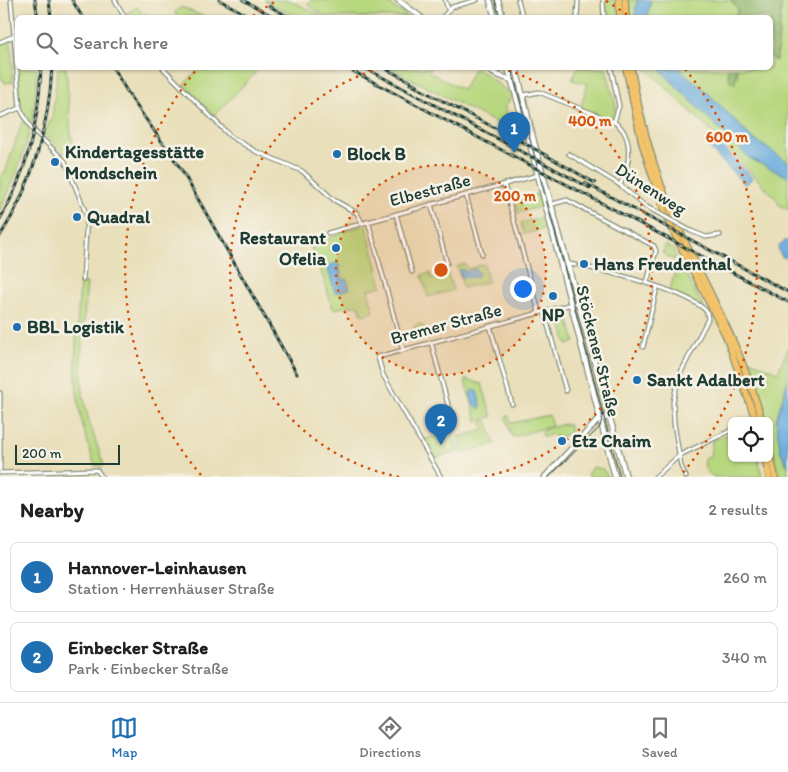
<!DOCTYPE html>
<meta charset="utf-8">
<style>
body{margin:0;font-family:Itim,sans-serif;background:#f6f6f6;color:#202124}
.controls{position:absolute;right:15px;bottom:15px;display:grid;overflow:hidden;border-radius:8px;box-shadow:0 1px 4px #0004}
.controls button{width:45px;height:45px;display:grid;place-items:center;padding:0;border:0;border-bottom:1px solid #e0e0e0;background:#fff;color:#202124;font:25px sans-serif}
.scale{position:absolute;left:15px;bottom:12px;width:105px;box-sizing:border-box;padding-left:5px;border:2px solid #1f3d34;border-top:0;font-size:14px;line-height:18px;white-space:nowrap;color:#1f3d34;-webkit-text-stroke:4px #f7f3e8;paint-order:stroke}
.you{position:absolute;left:522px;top:288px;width:18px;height:18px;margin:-12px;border:4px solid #fff;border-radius:50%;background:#1a73e8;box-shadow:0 0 0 8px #1a73e833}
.badge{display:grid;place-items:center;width:32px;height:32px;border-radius:50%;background:#1f6fb2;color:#fff;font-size:16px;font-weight:700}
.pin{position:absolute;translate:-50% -41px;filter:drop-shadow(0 1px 2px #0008)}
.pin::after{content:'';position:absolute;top:26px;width:18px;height:15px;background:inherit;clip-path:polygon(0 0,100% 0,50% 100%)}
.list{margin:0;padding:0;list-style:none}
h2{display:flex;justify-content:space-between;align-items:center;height:65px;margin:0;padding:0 20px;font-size:21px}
h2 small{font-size:16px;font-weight:400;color:#757577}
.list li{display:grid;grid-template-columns:32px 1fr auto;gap:15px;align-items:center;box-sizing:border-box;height:70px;margin:0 10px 10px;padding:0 10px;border:1px solid #e0e0e0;border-radius:8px}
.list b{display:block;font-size:19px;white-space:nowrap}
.list p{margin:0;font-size:16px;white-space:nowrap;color:#757577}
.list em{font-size:16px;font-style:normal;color:#757577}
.icon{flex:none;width:28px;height:28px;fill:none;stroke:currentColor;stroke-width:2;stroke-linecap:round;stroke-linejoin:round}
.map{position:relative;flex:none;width:788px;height:477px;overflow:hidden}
.search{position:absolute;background:#fff;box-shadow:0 1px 4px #0004;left:15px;right:15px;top:15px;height:55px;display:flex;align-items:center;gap:12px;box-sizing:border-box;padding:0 18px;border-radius:8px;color:#757577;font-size:19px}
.sheet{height:225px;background:#fff}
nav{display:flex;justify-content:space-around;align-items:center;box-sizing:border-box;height:70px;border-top:1px solid #e0e0e0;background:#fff;font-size:14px;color:#757577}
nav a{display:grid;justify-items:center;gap:2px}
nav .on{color:#1f6fb2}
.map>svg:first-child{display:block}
</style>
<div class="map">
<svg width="788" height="477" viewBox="0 0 788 477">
<rect width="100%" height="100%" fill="#f7f3e8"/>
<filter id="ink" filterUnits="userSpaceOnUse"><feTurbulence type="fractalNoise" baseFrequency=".02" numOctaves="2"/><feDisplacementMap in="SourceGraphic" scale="10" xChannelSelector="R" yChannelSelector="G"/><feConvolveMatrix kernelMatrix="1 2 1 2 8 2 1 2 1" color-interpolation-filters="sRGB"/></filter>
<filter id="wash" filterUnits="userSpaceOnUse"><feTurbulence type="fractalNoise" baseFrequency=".0096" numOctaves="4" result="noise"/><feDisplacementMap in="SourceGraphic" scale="20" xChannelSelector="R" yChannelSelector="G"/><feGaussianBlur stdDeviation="1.12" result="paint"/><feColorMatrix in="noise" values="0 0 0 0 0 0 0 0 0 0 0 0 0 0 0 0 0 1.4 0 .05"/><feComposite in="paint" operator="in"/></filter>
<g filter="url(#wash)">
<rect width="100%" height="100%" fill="#e9dfba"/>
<!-- green -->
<g fill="#b7d77e" stroke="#6b8a59">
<polygon points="264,0 290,0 323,17 296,17"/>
<polygon points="311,0 383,0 408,17 326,17 308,5"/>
<polygon points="603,0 617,0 618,17 604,17"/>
<polygon points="628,0 637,0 635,17 630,17"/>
<polygon points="651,0 731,0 738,10 735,17 647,18"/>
<polygon points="782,0 788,0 788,162 752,138 708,93 678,68 728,68 728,76 738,77 737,68 770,68 771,56 774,61 777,58"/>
<polygon points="137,7 143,15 146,13 150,17 130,17 127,13"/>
<polygon points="181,7 205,17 179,17 174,13"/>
<polygon points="9,41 11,42 13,82 5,83 0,76 0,45"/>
<path d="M18 68H37C37 118 22 166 0 211V176L6 170 21 125 25 120 20 108Z"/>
<polygon points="58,68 66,68 71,134 75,153 65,153 44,134 52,117"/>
<polygon points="200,68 260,68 214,116 184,84"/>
<polygon points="390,68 431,68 429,72 463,90 474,68 477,68 512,95 505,108 507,113 500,125"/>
<polygon points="577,68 606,68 616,107 611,120 580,109 588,84 572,80"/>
<polygon points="646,68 658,68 749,158 788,177 788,210 778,204 779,202 719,139"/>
<polygon points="538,194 542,206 518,213 515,201"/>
<polygon points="545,217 548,228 524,234 521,223"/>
<polygon points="366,225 382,286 368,290 374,312 362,315 359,305 333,309 323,277 311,248 343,231"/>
<polygon points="666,245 673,249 676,256 674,260 662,253"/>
<polygon points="465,264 467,269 484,264 488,282 463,288 457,266"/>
<polygon points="676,268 685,272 704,309 669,292"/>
<polygon points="430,273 432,279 448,274 453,290 428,297 422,275"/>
<path d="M80 283H87C84 325 76 372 87 414 92 431 98 448 104 465L95 466C87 442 79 417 77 391 73 355 78 319 80 283Z"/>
<polygon points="566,310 575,342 567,345 558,311"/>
<circle cx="419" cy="330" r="6"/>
<polygon points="788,348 788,380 776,420 780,450 788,467 788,477 779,477 769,434 769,421 766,421 745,358 778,372"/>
<polygon points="466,379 482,384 492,417 477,421 465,381"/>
<polygon points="549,415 552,426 512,437 506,417 509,416 512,423"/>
<polygon points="487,420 495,444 462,453 458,437 484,430 482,422"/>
<polygon points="564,424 569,425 571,433 556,438 554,434 543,437 541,434 545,429"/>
<polygon points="452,431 458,452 434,458 424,440"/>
<polygon points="732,433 732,458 758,458 762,477 713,477 705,469 704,459 710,457 712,441"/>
<polygon points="592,467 603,469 608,477 589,477 588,473"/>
</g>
<!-- forest -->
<g fill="#91b86d" stroke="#587a50">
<polygon points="731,0 782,0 776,61 771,56 770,18 735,17 738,10"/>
<polygon points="728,68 737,68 735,83 730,82"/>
</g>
<!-- water -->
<g fill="#68abdd" stroke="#447488">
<polygon points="637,0 651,0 647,17 635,17"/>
<polygon points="658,68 678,68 708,93 752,138 788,162 788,177 749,158"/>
<polygon points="716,140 753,178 745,185 708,147"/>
<polygon points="785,241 788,241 788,258 782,257 778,250 779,245"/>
<polygon points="338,263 343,280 347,279 350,289 335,293 327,266"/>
<polygon points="475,268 479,274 477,277 462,278 459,271 461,269 467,272"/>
<polygon points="788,380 788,467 780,450 776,420"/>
<polygon points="473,390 477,391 481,406 479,409 473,403 470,393"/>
</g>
</g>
<g filter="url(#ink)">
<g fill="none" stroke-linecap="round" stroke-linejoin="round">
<!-- minor casing -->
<g stroke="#848e77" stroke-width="5.5">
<g id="minor">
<polyline points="11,0 20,108 31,128 65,161 87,216 83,279"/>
<polyline points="115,0 125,18"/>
<polyline points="445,0 448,9"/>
<polyline points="518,0 523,18"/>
<polyline points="603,0 604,18"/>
<polyline points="442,18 452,7 477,0"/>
<polyline points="577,18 578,0"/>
<polyline points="0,42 14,36"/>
<polyline points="163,68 230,136 255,151 302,171 334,200 357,213 362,223"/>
<path d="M611 68 619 106 614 122C635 135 630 166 620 185"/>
<polyline points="524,95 539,92 614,122"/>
<polyline points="0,116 20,108"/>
<polyline points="569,154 620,185 645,206 660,214"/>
<polyline points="504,184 539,312"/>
<polyline points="466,195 482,254"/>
<polyline points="431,204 447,263"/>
<polyline points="553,204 567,200 654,246 656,251 647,282"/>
<polyline points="396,214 412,272"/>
<polyline points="368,221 403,350"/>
<polyline points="691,231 706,237 720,235"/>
<polyline points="328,233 538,175"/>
<polyline points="569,264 575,265"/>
<path d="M581 266C609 272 690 291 707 312L708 319 679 376 673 402 674 423 681 466 686 477"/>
<polyline points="544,311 566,391"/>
<polyline points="490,326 512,404"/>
<polyline points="431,342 453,423"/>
<polyline points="643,347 657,288"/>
<polyline points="0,393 0,470"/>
<polyline points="0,473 97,470 102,477"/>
<polyline points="441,477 383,375 378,357 579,302"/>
<polyline points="655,477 680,455 732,430"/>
</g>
</g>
<!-- tertiary casing -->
<g stroke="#848e77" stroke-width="7">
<g id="tertiary">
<polyline points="398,0 422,18"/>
<polyline points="490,0 495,18"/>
<polyline points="498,0 503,18"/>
<polyline points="486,68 495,74 511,80"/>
<polyline points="490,68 500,68"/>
<polyline points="508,68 529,140 615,477"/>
<polyline points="516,68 534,142 626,477"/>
<polyline points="545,477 598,420 610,416"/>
</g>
</g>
<!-- trunk casing -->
<g stroke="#848e77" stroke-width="8">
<g id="trunk">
<polyline points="619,0 620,18"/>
<polyline points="625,0 626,18"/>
<polyline points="626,68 642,143 659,196 668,221 726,336 756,421"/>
<path d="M631 68C640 119 653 170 674 218 705 287 742 347 762 421"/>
<polyline points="769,449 775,477"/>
<polyline points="765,458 769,477"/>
</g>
</g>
<!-- minor -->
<use href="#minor" stroke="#fff" stroke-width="3"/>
<!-- tertiary -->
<use href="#tertiary" stroke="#fff" stroke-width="4.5"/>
<!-- trunk -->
<use href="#trunk" stroke="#f2c36a" stroke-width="5.5"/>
<!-- tram -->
<g stroke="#1f3d34" stroke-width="1">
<polyline points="495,0 500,18"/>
<polyline points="511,68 620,477"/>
<polyline points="549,477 600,427 603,414"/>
</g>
<!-- rail casing -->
<g stroke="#1f3d34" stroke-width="3">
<g id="rail">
<polyline points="35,0 38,18"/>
<polyline points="49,0 51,18"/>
<polyline points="72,0 83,18"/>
<polyline points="219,0 253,18"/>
<polyline points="243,0 276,18"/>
<polyline points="269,6 291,18"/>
<polyline points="113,68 131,98 181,169 297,374"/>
<polyline points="347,68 788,302"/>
<polyline points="365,68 590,188"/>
<polyline points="384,68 417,85"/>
<polyline points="410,84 526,144 595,183"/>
<polyline points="585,183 788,292"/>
<path d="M0 219C27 173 39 120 41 68"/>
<path d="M0 236C32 187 49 125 52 68"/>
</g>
</g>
<!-- rail -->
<use href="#rail" stroke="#f7f3e8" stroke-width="1" stroke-dasharray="4" stroke-linecap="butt"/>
<!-- minor-bridge casing -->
<g stroke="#848e77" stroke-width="5.5" stroke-linecap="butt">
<polyline id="minor-bridge" points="660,214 691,231"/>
</g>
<!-- minor-bridge -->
<use href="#minor-bridge" stroke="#fff" stroke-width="3"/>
</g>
</g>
<!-- distance rings -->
<circle cx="441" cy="270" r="105" fill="#d45610" fill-opacity=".12"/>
<g fill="none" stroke="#d45610" stroke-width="2.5" stroke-dasharray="2.5 5">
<circle cx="441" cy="270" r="105"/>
<path d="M399 477A211 211 0 0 1 381 68M501 68A211 211 0 0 1 483 477"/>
<path d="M201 475A316 316 0 0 1 197 69M253 16A316 316 0 0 1 276 1M606 1A316 316 0 0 1 629 16M685 69A316 316 0 0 1 681 475"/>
</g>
<!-- markers -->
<g fill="#1f6fb2" stroke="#f7f3e8" stroke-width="2">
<circle cx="337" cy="154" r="5"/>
<circle cx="55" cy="162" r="5"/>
<circle cx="77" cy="217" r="5"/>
<circle cx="336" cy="248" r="5"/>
<circle cx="584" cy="264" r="5"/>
<circle cx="553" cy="296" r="5"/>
<circle cx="17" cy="327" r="5"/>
<circle cx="637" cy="380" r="5"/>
<circle cx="562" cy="441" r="5"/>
</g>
<g text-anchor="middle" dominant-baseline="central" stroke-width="5" stroke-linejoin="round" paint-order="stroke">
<!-- poi labels -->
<g font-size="18" font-weight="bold" fill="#1f3d34" stroke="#f7f3e8" text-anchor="start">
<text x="65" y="152">Kindertagesstätte<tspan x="65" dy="21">Mondschein</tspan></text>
<text x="347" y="154">Block B</text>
<text x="87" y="217">Quadral</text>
<text x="326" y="238" text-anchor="end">Restaurant<tspan x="326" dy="21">Ofelia</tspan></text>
<text x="594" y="264">Hans Freudenthal</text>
<text x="553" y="315" text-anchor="middle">NP</text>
<text x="27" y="327">BBL Logistik</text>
<text x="647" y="380">Sankt Adalbert</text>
<text x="572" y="441">Etz Chaim</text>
</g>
<!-- street labels -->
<g font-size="18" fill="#1f3d34" stroke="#f7f3e8">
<text transform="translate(651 189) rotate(33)">Dünenweg</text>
<text transform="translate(430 190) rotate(-15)">Elbestraße</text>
<text transform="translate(446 324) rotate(-15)">Bremer Straße</text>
<text transform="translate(598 351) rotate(76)">Stöckener Straße</text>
</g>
</g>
<circle cx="441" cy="270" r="8" fill="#d45610" stroke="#f7f3e8" stroke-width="2.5"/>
<g font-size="15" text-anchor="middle" font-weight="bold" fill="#d45610" stroke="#f7f3e8" stroke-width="5" stroke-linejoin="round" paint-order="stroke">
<text x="590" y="126">400 m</text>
<text x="727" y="142">600 m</text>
<text x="515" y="201">200 m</text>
</g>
</svg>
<div class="controls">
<button><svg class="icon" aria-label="locate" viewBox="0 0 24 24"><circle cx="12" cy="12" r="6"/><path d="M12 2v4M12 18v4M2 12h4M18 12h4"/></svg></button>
</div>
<div class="scale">200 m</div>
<div class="you"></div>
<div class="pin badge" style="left:514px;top:153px">1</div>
<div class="pin badge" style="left:441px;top:445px">2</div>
<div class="search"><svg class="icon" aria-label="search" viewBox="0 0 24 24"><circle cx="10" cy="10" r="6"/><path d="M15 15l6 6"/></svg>Search here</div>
</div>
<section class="sheet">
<h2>Nearby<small>2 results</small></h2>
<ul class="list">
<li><span class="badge">1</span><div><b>Hannover-Leinhausen</b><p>Station · Herrenhäuser Straße</p></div><em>260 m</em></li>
<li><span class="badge">2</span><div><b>Einbecker Straße</b><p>Park · Einbecker Straße</p></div><em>340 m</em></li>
</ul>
</section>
<nav>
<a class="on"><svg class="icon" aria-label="map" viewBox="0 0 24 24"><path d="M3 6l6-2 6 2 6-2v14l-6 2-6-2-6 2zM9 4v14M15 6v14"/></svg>Map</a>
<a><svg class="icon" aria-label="directions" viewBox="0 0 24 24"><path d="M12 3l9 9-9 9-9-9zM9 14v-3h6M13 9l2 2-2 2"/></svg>Directions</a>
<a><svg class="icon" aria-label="saved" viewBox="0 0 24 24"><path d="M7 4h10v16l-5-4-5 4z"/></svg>Saved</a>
</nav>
